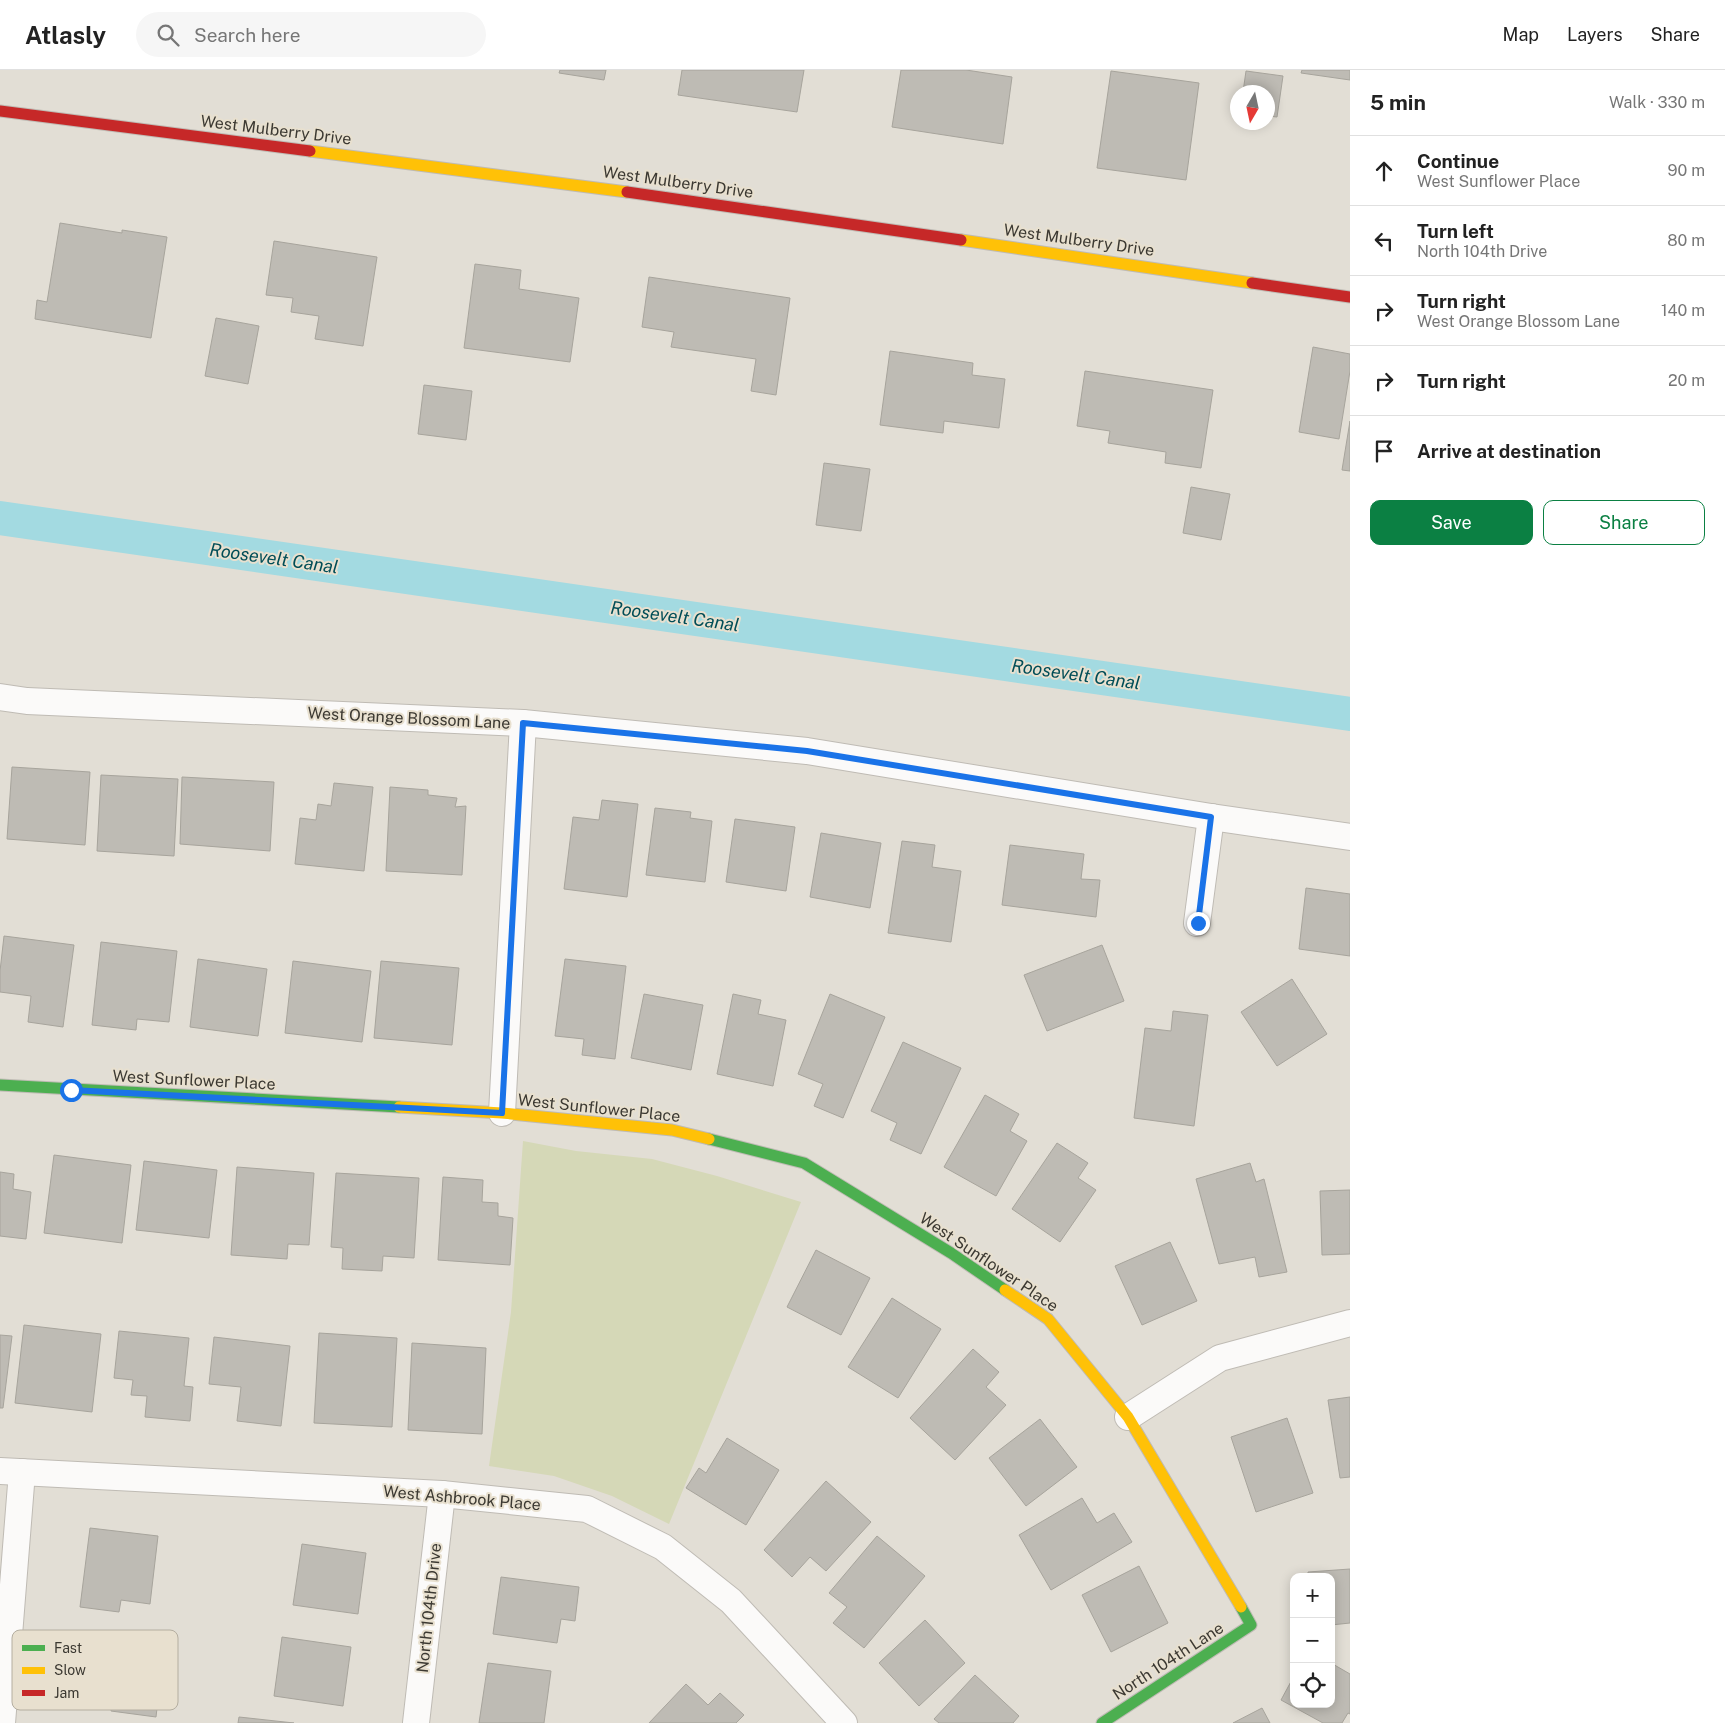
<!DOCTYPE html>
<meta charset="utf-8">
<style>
body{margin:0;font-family:"Public Sans",sans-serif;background:#f6f6f6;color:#222}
.controls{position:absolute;right:15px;bottom:15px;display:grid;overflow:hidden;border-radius:10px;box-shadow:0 2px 12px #0003}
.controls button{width:45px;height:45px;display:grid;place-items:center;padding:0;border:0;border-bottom:1px solid #e0e0e0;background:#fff;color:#222;font:25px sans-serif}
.compass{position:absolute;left:1230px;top:15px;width:45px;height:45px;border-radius:50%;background:#fff;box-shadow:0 2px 12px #0003;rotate:189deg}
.stop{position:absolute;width:15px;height:15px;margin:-11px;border:4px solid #1a73e8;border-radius:50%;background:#fff}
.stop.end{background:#1a73e8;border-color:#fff;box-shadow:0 1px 5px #0008}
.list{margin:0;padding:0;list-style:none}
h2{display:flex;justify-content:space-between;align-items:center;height:65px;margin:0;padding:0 20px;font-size:21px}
h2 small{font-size:16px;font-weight:400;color:#767676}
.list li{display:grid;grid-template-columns:32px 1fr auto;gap:15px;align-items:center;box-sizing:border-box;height:70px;padding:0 20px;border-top:1px solid #e0e0e0}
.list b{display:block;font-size:19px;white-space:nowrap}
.list p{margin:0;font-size:16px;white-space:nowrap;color:#767676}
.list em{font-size:16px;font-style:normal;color:#767676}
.actions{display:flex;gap:10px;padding:15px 20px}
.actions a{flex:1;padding:11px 0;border:1px solid #0b8043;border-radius:10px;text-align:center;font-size:18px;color:#0b8043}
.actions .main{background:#0b8043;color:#fff}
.icon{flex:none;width:28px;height:28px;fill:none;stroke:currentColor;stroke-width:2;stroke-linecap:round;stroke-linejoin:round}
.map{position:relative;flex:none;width:1350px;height:1653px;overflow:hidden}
header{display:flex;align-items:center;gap:30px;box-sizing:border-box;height:70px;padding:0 25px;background:#fff;border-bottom:1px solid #e0e0e0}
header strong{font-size:24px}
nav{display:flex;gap:28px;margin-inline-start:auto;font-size:18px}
.search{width:350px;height:45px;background:#f6f6f6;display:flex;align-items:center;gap:12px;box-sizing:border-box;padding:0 18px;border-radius:28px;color:#767676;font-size:19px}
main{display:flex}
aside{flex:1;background:#fff}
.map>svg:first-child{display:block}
</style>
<header>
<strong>Atlasly</strong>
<div class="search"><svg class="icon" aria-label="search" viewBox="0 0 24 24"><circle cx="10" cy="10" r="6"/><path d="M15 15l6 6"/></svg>Search here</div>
<nav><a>Map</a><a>Layers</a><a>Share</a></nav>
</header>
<main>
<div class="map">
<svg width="1350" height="1653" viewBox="0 0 1350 1653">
<rect width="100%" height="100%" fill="#e2ded5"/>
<!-- green -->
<polygon fill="#d5d8b7" points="523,1071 576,1081 652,1089 717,1106 801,1132 669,1454 612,1426 554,1406 489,1396 511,1242"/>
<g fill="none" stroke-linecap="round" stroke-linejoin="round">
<!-- canal -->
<polyline stroke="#a3dae1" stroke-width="34" points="0,448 1350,644"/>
</g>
<!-- building -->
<g fill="#bebbb4" stroke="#a7a49c">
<polygon points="560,0 606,0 604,10 559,3"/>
<polygon points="682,0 804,0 797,42 678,25"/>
<polygon points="901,0 966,0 1012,7 1003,74 892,57"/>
<polygon points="1302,0 1350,0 1350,10 1301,3"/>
<polygon points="1111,1 1199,13 1186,110 1097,98"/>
<polygon points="1246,1 1283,6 1277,47 1268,46 1268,22 1243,22"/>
<polygon points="60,153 122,163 122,160 167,167 151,268 35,249 37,230 47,232"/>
<polygon points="274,171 377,187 363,276 315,269 319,246 291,242 293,228 266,225"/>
<polygon points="475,194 521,200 519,219 579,228 570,292 464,278"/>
<polygon points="649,207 790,228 776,325 751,321 756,289 671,277 674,262 642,257"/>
<polygon points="216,248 259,256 248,314 205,306"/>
<polygon points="1313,277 1350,284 1350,301 1339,369 1299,362"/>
<polygon points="890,281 973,293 972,305 1005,309 999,358 944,351 943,363 880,355"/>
<polygon points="1085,301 1213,320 1201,398 1165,393 1166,382 1108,373 1110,361 1077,356"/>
<polygon points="424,315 472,321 466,370 418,364"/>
<polygon points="1350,351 1350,401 1342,400"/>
<polygon points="824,393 870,399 861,461 816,455"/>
<polygon points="1191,417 1230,424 1221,470 1183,463"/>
<polygon points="12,697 90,702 85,775 7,769"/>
<polygon points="101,705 178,709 174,786 97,781"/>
<polygon points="182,707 274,712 270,781 180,774"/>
<polygon points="334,713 373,717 364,801 295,794 300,748 316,750 318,734 331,736"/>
<polygon points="390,717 428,720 428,725 457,728 455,737 466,736 462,805 386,801"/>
<polygon points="602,730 638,734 627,827 564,819 573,747 599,750"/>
<polygon points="655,738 691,742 690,748 712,751 705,812 646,805"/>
<polygon points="735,749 795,757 786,821 726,812"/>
<polygon points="821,763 881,773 870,838 810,827"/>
<polygon points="902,771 935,775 932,797 961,801 951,872 888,863"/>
<polygon points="1010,775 1084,784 1081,809 1100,810 1096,847 1002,835"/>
<polygon points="1306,818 1350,824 1350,886 1299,879"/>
<polygon points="4,866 74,875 63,957 28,952 31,926 0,922 0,901"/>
<polygon points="101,872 177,881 169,952 137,949 136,960 92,955"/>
<polygon points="1102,875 1124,931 1047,961 1024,905"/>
<polygon points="198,889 267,899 258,966 190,957"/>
<polygon points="565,889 626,896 615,989 582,985 584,969 555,966"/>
<polygon points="293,891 371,901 362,972 285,963"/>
<polygon points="381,891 459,898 452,975 374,968"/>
<polygon points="1292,909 1327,964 1277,996 1241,942"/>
<polygon points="644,924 703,935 691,1000 631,988"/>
<polygon points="733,924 761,930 758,944 786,950 773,1016 717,1004"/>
<polygon points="830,924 885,947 843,1048 814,1036 823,1014 798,1004"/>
<polygon points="1173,941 1208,945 1194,1056 1134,1048 1145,958 1171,961"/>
<polygon points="903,972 961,998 921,1084 890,1070 897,1053 871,1041"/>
<polygon points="985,1025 1019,1044 1010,1061 1027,1071 996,1126 944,1097"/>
<polygon points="1057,1073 1088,1093 1078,1108 1096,1120 1060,1172 1012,1139"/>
<polygon points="54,1085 131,1095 122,1173 44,1163"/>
<polygon points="144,1091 217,1100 209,1168 136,1160"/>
<polygon points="1250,1093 1256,1112 1264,1109 1287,1202 1259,1207 1255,1187 1219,1194 1196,1109"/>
<polygon points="237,1097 314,1103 309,1175 288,1174 287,1189 231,1185"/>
<polygon points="0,1102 14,1104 13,1119 31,1122 26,1169 0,1166"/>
<polygon points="336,1103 419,1108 414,1188 383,1186 382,1201 342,1199 343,1178 331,1177"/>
<polygon points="443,1107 483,1110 482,1132 498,1133 498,1146 513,1148 510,1195 438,1190"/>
<polygon points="1350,1120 1350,1184 1322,1185 1320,1121"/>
<polygon points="1170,1172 1197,1231 1142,1255 1115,1196"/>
<polygon points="816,1180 870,1208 841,1265 787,1237"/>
<polygon points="892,1228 941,1259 898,1328 848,1297"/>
<polygon points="24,1255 101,1264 92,1342 15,1333"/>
<polygon points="119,1261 189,1268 184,1316 193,1317 190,1351 145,1347 147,1326 131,1325 133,1310 114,1308"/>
<polygon points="319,1263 397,1268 392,1357 314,1353"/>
<polygon points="0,1265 12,1266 3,1338 0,1338"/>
<polygon points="214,1267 290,1276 281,1356 237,1351 241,1317 209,1314"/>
<polygon points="412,1273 486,1278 482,1364 408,1360"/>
<polygon points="973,1279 999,1302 986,1317 1006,1335 955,1390 910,1348"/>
<polygon points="1350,1327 1350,1407 1340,1408 1328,1330"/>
<polygon points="1287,1348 1313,1423 1256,1442 1231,1367"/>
<polygon points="1040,1349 1077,1397 1026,1436 989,1388"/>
<polygon points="727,1368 779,1400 746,1455 686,1418 699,1398 706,1403"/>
<polygon points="826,1411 871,1452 826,1501 810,1487 792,1507 764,1480"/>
<polygon points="1082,1428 1097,1453 1114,1443 1132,1472 1051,1520 1019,1465"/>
<polygon points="90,1458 158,1466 150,1534 121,1530 119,1542 80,1537"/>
<polygon points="877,1466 925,1506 864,1578 833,1553 847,1537 829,1523"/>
<polygon points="302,1474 366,1483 358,1544 293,1535"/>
<polygon points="1139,1496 1168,1553 1111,1582 1082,1525"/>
<polygon points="1350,1499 1350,1553 1331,1555 1331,1507 1308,1507 1308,1502"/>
<polygon points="501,1507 579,1517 575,1551 561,1549 557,1573 493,1564"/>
<polygon points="925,1550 965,1593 919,1636 879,1593"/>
<polygon points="80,1567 164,1577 156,1647 111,1641 114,1619 74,1614"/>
<polygon points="282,1567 351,1577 343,1636 274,1626"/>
<polygon points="488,1593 551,1601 544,1653 479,1653"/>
<polygon points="1331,1593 1350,1604 1350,1644 1348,1643 1342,1653 1323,1653 1281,1630 1294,1606 1294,1634 1331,1634"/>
<polygon points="975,1605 1019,1646 1013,1653 939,1653 934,1649"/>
<polygon points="686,1614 708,1635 720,1623 744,1645 736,1653 649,1653"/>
<polygon points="1262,1638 1270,1653 1233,1653"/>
<polygon points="239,1647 294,1653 238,1653"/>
</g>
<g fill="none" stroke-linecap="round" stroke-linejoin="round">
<!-- street casing -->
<g stroke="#bfbbb4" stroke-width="28">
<g id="street">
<polyline points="0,627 27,631 523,653 807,681 1211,747 1350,767"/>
<polyline points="1197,853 1211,747"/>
<polyline points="502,1043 523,653"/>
<polyline points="1128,1347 1220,1288 1350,1253"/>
<polyline points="0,1401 442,1424 587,1439 663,1477 731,1531 844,1653"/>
<polyline points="2,1653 22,1402"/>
<polyline points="416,1653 442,1424"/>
</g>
</g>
<!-- fast casing -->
<g stroke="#bfbbb4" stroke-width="13">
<g id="fast">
<polyline points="0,1015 399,1037"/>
<polyline points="709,1069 804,1093 951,1183 1005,1220"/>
<polyline points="1102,1653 1251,1555 1241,1537"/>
</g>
</g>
<!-- slow casing -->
<g stroke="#bfbbb4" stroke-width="13">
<g id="slow">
<polyline points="310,81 627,122"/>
<polyline points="961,170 1252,213"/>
<polyline points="399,1037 502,1043 672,1060 709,1069"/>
<polyline points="1005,1220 1048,1249 1128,1347 1241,1537"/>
</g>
</g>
<!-- jam casing -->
<g stroke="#bfbbb4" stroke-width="13">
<g id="jam">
<polyline points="0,41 310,81"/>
<polyline points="627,122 961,170"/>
<polyline points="1252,213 1350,227"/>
</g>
</g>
<!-- street -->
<use href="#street" stroke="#fbfaf9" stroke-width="26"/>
<!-- fast -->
<use href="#fast" stroke="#4caf50" stroke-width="11"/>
<!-- slow -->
<use href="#slow" stroke="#ffc107" stroke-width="11"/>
<!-- jam -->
<use href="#jam" stroke="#c62828" stroke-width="11"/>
</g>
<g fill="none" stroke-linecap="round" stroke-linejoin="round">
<!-- route -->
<polyline stroke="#1a73e8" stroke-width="6" points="71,1020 502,1043 523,653 807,681 1211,747 1198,853"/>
</g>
<g text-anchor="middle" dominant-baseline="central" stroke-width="4" stroke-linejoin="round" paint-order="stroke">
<!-- street labels -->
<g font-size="16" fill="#3c3932" stroke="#e8e0cf">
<text transform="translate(276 60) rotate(7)">West Mulberry Drive</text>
<text transform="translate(678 112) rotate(8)">West Mulberry Drive</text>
<text transform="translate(1079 170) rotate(8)">West Mulberry Drive</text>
<text transform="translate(409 648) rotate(3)">West Orange Blossom Lane</text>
<text transform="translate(194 1010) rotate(3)">West Sunflower Place</text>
<text transform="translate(599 1038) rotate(6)">West Sunflower Place</text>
<text transform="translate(989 1192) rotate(34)">West Sunflower Place</text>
<text transform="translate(462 1428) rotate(5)">West Ashbrook Place</text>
<text transform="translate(429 1538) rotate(-84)">North 104th Drive</text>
<text transform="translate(1168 1591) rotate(-33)">North 104th Lane</text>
</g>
<!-- water labels -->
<g font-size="18" font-style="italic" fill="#004d57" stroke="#e8e0cf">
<text transform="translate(274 488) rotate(8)">Roosevelt Canal</text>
<text transform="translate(675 546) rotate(8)">Roosevelt Canal</text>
<text transform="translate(1076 604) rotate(8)">Roosevelt Canal</text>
</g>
</g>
<!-- legend -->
<rect x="12" y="1560" width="166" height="80" rx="8" fill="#e8e0cf" stroke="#b4aea0" stroke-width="1"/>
<rect x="22" y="1575" width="23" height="6" fill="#4caf50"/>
<rect x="22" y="1597" width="23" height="7" fill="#ffc107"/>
<rect x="22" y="1620" width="23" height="6" fill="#c62828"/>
<g font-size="14" fill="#3c3932">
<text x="54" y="1583">Fast</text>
<text x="54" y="1605">Slow</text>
<text x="54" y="1628">Jam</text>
</g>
</svg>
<div class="controls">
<button>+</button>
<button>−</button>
<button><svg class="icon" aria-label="locate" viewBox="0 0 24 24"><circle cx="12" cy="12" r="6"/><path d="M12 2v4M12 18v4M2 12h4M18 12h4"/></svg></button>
</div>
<svg class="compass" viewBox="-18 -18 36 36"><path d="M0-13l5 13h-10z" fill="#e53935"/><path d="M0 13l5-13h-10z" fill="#767676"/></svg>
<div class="stop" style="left:71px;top:1020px"></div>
<div class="stop end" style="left:1198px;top:853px"></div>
</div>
<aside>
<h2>5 min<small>Walk · 330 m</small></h2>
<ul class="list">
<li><svg class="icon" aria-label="ahead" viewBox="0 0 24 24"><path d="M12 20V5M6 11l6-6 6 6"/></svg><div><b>Continue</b><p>West Sunflower Place</p></div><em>90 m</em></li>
<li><svg class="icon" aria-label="left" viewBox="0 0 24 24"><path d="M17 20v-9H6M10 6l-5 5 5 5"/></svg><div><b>Turn left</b><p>North 104th Drive</p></div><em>80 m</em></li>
<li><svg class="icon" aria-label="right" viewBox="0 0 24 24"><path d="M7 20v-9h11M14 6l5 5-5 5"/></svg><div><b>Turn right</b><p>West Orange Blossom Lane</p></div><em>140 m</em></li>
<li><svg class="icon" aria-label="right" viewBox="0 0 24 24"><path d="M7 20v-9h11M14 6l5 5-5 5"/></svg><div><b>Turn right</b></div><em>20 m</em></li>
<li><svg class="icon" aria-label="arrive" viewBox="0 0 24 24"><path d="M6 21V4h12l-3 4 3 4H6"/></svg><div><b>Arrive at destination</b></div></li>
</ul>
<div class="actions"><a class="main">Save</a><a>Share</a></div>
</aside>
</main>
